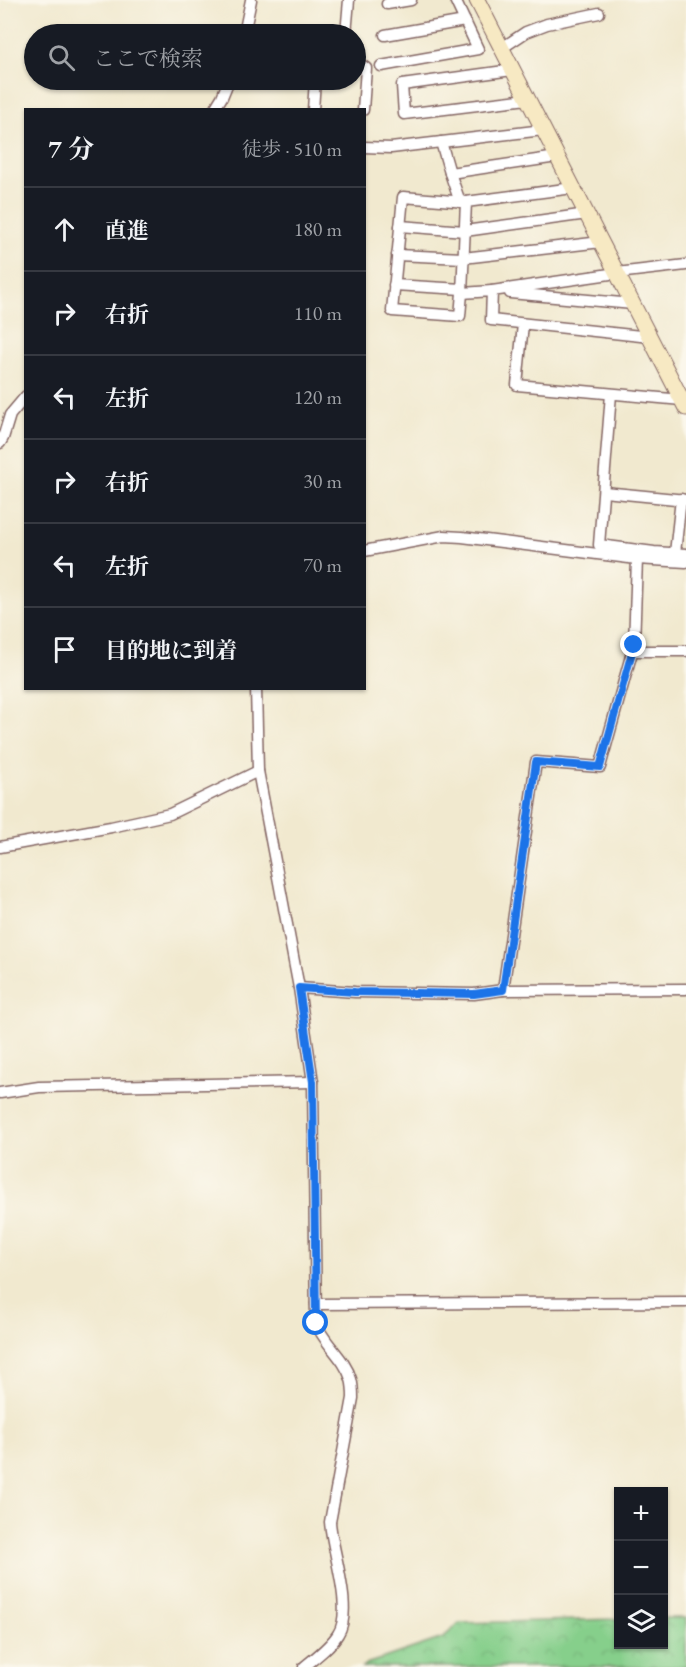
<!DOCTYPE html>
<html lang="ja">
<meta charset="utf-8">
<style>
body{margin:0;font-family:"EB Garamond","Noto Serif JP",serif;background:#242831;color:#f1f3f6}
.controls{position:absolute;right:18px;bottom:18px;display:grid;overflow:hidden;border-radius:0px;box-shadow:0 2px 4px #0004}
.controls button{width:54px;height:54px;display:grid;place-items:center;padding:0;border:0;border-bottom:2px solid #363941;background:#171b24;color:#f1f3f6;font:30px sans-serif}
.stop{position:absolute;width:18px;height:18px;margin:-14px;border:4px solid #1a73e8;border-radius:50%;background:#fff}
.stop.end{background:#1a73e8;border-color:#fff;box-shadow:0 2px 6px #0008}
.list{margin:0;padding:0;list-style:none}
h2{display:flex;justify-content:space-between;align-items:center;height:78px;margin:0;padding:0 24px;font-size:26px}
h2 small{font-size:20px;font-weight:400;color:#9ea1a6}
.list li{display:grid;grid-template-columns:39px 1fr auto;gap:18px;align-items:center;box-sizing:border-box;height:84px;padding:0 24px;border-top:2px solid #363941}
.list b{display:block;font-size:22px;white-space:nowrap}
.list em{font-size:20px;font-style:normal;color:#9ea1a6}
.icon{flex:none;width:33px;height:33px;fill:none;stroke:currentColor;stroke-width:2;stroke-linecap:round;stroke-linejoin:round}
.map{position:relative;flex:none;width:686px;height:1667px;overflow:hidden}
.search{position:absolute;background:#171b24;box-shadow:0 2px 4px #0004;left:24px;top:24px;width:342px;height:66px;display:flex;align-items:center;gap:15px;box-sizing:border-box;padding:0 21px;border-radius:33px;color:#9ea1a6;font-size:22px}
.panel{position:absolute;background:#171b24;box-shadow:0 2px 4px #0004;left:24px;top:108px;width:342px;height:582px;border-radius:0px}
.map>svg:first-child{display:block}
</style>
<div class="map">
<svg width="686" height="1667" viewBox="0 0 686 1667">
<defs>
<pattern id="park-crowns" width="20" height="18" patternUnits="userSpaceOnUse" patternTransform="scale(1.5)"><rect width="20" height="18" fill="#86cf8b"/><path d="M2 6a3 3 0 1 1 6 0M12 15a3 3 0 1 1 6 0" fill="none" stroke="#75b178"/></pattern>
</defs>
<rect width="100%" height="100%" fill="#fbf7ec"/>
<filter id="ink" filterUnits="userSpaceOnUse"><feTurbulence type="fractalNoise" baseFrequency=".0167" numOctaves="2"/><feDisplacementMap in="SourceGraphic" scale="12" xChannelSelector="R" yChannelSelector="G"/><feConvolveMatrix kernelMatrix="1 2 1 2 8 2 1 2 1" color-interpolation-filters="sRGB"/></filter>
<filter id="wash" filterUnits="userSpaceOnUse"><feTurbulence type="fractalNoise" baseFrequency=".008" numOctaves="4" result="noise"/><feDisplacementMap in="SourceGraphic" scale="24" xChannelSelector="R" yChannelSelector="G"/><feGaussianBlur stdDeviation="1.35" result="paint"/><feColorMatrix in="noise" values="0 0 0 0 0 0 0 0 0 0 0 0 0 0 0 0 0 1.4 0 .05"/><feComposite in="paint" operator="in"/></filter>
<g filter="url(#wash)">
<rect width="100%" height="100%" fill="#f1e9cf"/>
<!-- park -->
<polygon fill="url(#park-crowns)" stroke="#68775b" stroke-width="1.5" points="664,1618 686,1618 686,1667 362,1667 366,1664 443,1638 459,1623 618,1619 618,1644 664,1644"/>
</g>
<g filter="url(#ink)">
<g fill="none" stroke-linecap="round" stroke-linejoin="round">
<!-- street casing -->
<g stroke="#846664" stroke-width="13">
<g id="street">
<polyline points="387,4 411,0"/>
<polyline points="244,34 251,0"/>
<polyline points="346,34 349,0"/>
<polyline points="385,35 465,21"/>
<polyline points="502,48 526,32 547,24 599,13"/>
<polyline points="356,61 366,68 363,110"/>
<polyline points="381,66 478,49 455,0"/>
<polyline points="512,70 402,85 404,114 527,99"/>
<polyline points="214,110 222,97 229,80"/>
<polyline points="313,110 315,80"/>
<polyline points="441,142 450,173 557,157"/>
<polyline points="364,147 391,148 543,130"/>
<polyline points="450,173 460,202"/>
<polyline points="573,188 466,202 462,293 492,291 491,320 650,337"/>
<polyline points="400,226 465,231 587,214"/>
<polyline points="397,255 463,258 601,242"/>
<polyline points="394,285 462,289"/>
<polyline points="492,291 617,273 686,265"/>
<polyline points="462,293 460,316 392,311 403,197 466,202"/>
<polyline points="510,293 633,304"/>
<polyline points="523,324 517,385 682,400"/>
<polyline points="611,394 599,545 654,552 686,554"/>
<polyline points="0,443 3,438 10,415 26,396"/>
<polyline points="604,492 686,500"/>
<polyline points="364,551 444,536 462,537 637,559 686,562"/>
<polyline points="675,553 681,499"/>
<polyline points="632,651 686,651"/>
<path d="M256 688 258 771 299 988 313 1082 316 1323C324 1344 345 1358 351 1379 353 1386 353 1392 353 1398L330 1522C332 1551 354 1610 338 1634 330 1647 316 1657 304 1667"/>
<polyline points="0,847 111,827 170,814 258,771"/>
<polyline points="299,988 355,992 474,994 503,990 686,989"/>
<polyline points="503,990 536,762 600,767 634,645 637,559"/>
<polyline points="0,1093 39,1087 313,1082"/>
<polyline points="316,1304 686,1302"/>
</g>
</g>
<!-- secondary casing -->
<g stroke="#846664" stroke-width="17">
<polyline id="secondary" points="477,0 686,408"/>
</g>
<!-- street -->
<use href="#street" stroke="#fff" stroke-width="10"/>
<!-- secondary -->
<use href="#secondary" stroke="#f7e9c3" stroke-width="15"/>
</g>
</g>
<g fill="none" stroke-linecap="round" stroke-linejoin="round" filter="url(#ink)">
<!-- route -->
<polyline stroke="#1a73e8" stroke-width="8" points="316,1323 313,1082 299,988 355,992 474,994 503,990 536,762 600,767 634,645"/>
</g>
</svg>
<div class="controls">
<button>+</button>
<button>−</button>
<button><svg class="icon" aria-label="layers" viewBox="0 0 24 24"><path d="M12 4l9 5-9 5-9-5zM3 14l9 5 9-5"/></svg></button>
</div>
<div class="stop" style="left:316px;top:1323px"></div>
<div class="stop end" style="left:634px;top:645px"></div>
<div class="search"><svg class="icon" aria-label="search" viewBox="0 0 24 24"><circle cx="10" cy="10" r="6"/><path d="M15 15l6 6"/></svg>ここで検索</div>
<section class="panel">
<h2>7 分<small>徒歩 · 510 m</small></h2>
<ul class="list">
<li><svg class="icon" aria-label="ahead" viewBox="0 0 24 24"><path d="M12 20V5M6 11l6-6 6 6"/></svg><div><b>直進</b></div><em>180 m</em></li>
<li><svg class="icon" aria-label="right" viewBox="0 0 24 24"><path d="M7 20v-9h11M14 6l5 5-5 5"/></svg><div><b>右折</b></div><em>110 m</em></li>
<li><svg class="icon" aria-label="left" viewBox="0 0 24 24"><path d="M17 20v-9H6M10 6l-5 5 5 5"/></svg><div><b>左折</b></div><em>120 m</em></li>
<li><svg class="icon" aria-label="right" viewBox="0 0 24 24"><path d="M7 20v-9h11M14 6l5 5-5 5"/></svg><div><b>右折</b></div><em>30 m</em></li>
<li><svg class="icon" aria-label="left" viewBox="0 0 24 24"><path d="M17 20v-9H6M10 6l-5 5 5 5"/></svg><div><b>左折</b></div><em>70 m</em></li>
<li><svg class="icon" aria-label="arrive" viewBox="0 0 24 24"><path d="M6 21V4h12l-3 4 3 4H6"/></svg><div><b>目的地に到着</b></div></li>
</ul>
</section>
</div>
